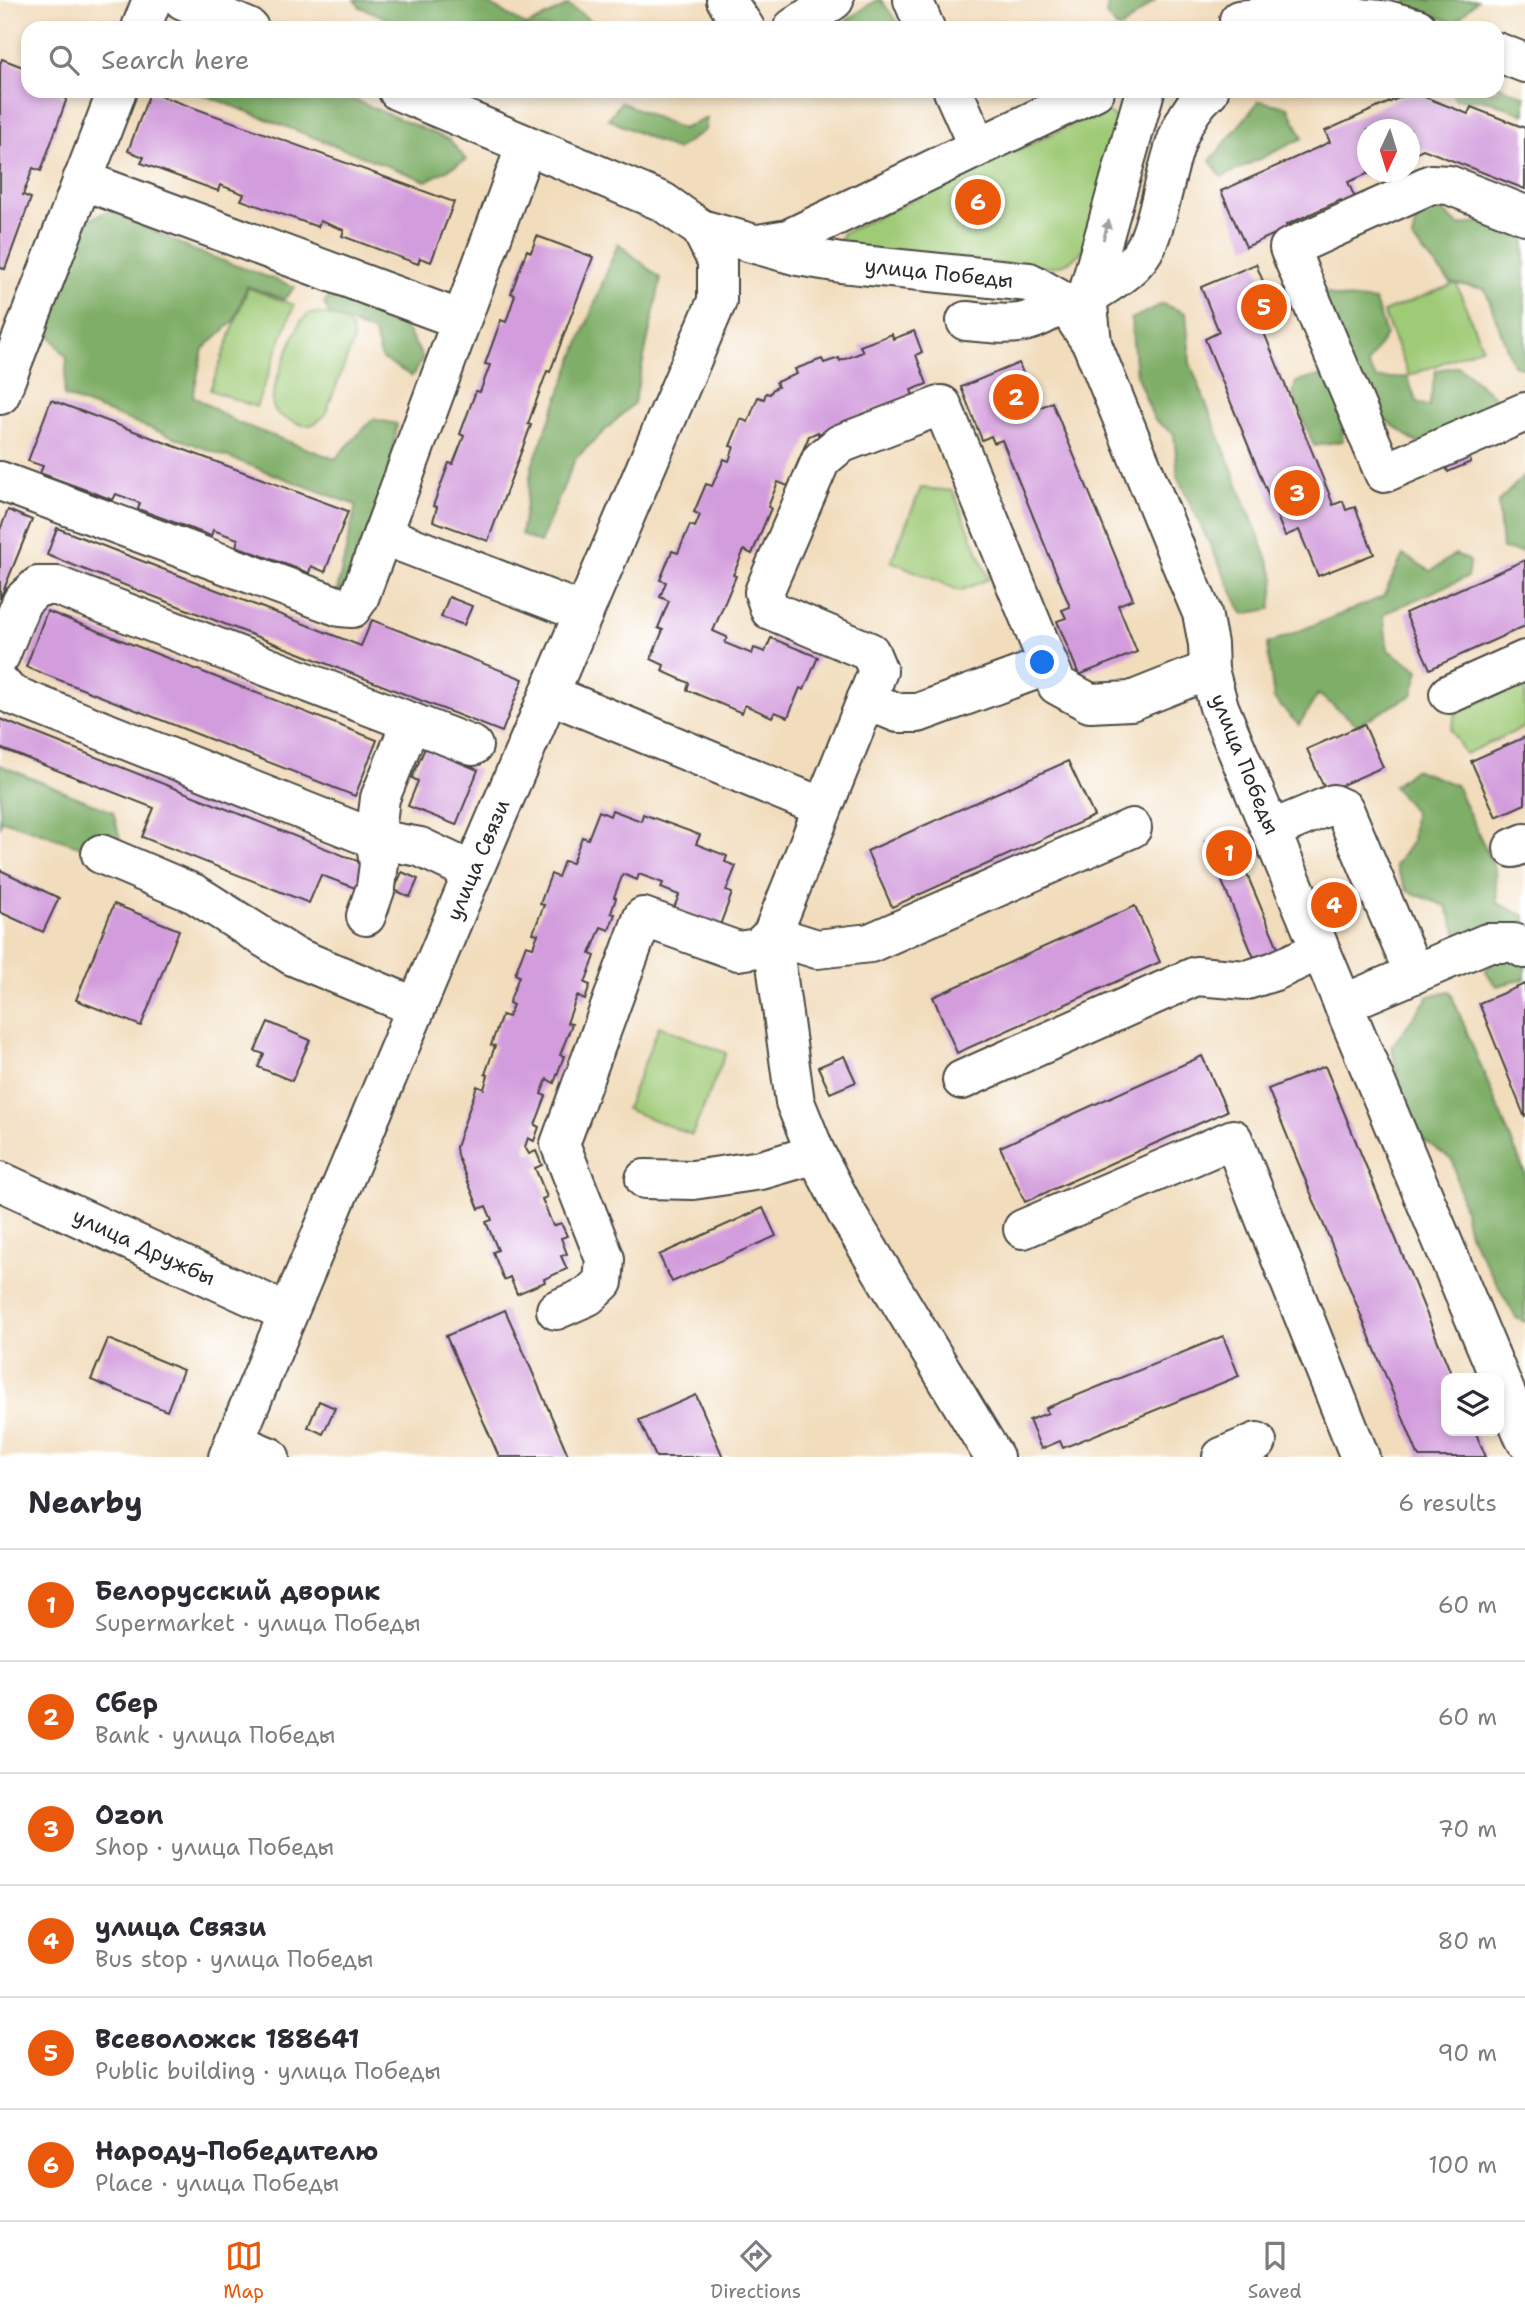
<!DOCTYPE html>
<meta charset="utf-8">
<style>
body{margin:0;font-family:"Shantell Sans",sans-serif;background:#f2f2f3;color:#2b2b33}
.controls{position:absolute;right:21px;bottom:21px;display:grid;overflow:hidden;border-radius:14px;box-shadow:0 4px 10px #0003}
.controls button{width:63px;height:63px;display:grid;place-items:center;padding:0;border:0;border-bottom:2px solid #e1e1e2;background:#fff;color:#2b2b33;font:35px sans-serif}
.compass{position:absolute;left:1357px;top:119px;width:63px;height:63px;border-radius:50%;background:#fff;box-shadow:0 4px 10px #0003;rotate:184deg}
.you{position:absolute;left:1043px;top:663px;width:24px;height:24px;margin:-18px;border:5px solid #fff;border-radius:50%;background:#1a73e8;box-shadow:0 0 0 10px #1a73e833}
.badge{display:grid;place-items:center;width:46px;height:46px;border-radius:50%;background:#ea580c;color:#fff;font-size:23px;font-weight:700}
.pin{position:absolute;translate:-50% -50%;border:4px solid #fff;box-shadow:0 2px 7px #0006}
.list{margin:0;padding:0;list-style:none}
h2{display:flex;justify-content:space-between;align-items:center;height:91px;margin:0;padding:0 28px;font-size:30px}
h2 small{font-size:23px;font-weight:400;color:#7c7c81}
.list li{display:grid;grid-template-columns:46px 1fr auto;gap:21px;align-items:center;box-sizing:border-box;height:112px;padding:0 28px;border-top:2px solid #e1e1e2}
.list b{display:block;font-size:26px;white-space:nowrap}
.list p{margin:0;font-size:23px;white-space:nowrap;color:#7c7c81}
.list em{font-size:23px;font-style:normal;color:#7c7c81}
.icon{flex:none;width:38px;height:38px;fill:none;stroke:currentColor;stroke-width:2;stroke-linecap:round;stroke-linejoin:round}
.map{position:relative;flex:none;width:1525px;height:1457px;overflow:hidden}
.search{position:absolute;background:#fff;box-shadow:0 4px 10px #0003;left:21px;right:21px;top:21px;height:77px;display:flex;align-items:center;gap:18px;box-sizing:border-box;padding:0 24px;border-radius:21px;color:#7c7c81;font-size:26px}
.sheet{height:763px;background:#fff}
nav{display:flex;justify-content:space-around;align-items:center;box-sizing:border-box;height:98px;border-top:2px solid #e1e1e2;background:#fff;font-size:19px;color:#7c7c81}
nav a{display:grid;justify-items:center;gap:4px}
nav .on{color:#ea580c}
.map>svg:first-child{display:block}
</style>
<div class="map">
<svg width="1525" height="1457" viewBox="0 0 1525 1457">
<rect width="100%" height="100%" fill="#fff"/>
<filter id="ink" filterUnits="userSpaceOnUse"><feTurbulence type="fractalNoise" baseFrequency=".0143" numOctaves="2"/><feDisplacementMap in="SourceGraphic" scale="14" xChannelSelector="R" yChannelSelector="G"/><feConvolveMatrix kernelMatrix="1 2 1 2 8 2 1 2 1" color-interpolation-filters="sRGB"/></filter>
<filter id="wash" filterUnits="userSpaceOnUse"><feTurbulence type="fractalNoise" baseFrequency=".00686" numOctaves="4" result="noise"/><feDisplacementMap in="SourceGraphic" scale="28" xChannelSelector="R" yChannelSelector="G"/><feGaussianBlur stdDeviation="1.57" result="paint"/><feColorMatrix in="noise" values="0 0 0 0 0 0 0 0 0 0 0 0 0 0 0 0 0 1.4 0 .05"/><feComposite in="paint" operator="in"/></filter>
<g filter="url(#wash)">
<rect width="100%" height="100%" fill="#f1dcbb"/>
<!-- green -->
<g fill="#9fca76" stroke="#657a50" stroke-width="2">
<path d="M1096 113H1109L1117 120V133L1085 247C1072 263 1061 268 1040 267L840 248 839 241 843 233Z"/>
<polygon points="1456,283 1482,347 1409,376 1383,312"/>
<polygon points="248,288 294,305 256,407 210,390"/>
<path d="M310 313C322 313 346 317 352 330 353 334 353 338 353 342L325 415C316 424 310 428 297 423 289 420 279 417 274 409 266 395 294 338 300 322Z"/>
<polygon points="921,488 953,491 989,579 960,591 891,561"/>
<polygon points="1525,682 1525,727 1465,754 1451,730 1456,713"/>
<polygon points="659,1026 726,1053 692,1135 626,1109"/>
</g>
<!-- forest -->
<g fill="#7fae67" stroke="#556c49" stroke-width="2">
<polygon points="354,0 482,0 527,26 568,5 596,24 597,28 409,28 360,7"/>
<polygon points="876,0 881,0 898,23 886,28 836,28"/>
<polygon points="1109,0 1155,0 1122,28 1117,28 1106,15"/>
<polygon points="1407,0 1477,0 1455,23 1406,6"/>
<polygon points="1497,85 1525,96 1525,115 1491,101 1455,99 1452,91 1497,91"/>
<polygon points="194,91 333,91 450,140 466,160 426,181"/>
<polygon points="1259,101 1288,107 1303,138 1222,177 1210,161"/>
<polygon points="621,102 682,129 707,118 705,130 676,150 608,119"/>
<polygon points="1437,206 1459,226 1501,217 1525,229 1525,368 1513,365 1485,289 1451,283 1412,239 1417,214"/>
<polygon points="110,210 193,250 295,287 284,299 247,286 234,321 203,349 193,396 238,423 335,459 373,419 397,424 382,520 365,566 336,595 356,505 64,396 67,358 46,330 88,220"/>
<polygon points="618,243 661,279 634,403 575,459 540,543 521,535 532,466"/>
<polygon points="1309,285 1337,297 1375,301 1386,335 1367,364 1377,379 1407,377 1417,402 1429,407 1436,370 1458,366 1497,399 1480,421 1457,420 1427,450 1362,403 1339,404 1343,441 1314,446 1293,394 1296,382 1331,373"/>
<polygon points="332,295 403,323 423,358 412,376 382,359 374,333 329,314 324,303"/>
<polygon points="1162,304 1186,313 1190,363 1275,578 1271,609 1243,614 1178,478 1174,434 1154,419 1136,374 1131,319"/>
<polygon points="1525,475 1525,550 1520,552 1502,549 1498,502"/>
<polygon points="1455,554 1470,561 1467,577 1383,614 1388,650 1419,670 1412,695 1358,725 1318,694 1299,725 1274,699 1267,644 1383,597 1403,555 1431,571"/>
<polygon points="0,765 113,812 120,839 93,851 3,820 0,825"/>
<polygon points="1414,769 1456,785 1495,869 1497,903 1525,916 1525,979 1496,986 1485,970 1504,955 1459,937 1446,906 1407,891 1395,866 1412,841 1414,811 1393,786"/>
<polygon points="1450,991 1525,1174 1525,1322 1516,1318 1469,1234 1453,1161 1406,1127 1392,1046 1429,996"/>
</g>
<g id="blocks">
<!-- building -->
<g fill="#d39ddd">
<polygon points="2,59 28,69 28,91 61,91 59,96 67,98 41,171 33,168 23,195 31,198 5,269 0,268 0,64"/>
<polygon points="150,92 454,202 431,262 420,258 418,264 342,236 344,230 320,221 318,227 241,200 244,194 220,185 218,191 141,163 144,157 128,151"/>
<polygon points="1412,92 1468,114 1471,107 1525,128 1525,189 1423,149 1410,155 1410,130 1368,130 1368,172 1372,172 1348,182 1355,198 1343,203 1341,200 1286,225 1288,228 1246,247 1221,191 1330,142 1325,131"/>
<polygon points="537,236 593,257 550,372 547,371 528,424 531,425 488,541 433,521 437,507 433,506 449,463 453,464 464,436 460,434 476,391 480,392 490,365 485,364 501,320 506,322 515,295 511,293 527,250 531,252"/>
<polygon points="1256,264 1276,314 1268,317 1272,326 1263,330 1328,491 1333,505 1343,501 1346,510 1355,507 1374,554 1318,576 1299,530 1285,536 1205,339 1219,332 1201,287"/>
<polygon points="914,331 922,352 916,355 927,384 911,390 914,398 888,408 887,405 830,427 831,429 818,434 818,432 809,436 788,486 778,482 768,507 771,508 752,554 744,550 733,575 736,576 713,631 727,637 725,643 752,654 754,648 765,652 771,638 818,657 804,690 800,688 788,717 775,712 772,717 745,705 742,713 687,690 689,683 662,671 664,665 651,659 663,630 658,628 669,601 660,597 666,582 660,580 672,551 678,553 690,525 695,527 700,515 694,512 706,484 712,486 724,459 729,461 734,447 730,446 741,419 748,422 758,397 764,399 766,393 770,394 773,389 778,387 776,382 797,374 795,369 822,359 824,363 839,358 840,361 863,352 860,346 892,334 893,339"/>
<polygon points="1019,363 1037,409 1052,402 1133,599 1118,605 1137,652 1079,675 1057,621 1066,618 1062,610 1070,607 1002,440 994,443 991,436 982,440 961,387"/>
<polygon points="51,400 348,511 325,572 311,566 309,573 236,546 238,539 213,530 211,536 138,509 140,503 116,494 113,500 40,473 43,466 28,461"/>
<polygon points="1466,448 1471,462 1448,472 1442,458"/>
<polygon points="8,510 32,520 0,599 0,530"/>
<polygon points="57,528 361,646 372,620 523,679 502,732 47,555"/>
<polygon points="1525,560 1525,626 1430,669 1405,613"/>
<polygon points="449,597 472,606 464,625 441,617"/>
<polygon points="47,611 377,740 355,796 26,667"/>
<polygon points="0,719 365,864 355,888 321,875 309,903 142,837 154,808 0,748"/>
<polygon points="1364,724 1383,767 1326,792 1307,749"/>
<polygon points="1525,737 1525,804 1496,817 1471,761"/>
<polygon points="425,748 478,770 456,825 408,806 418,781 412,778"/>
<polygon points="1068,761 1094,816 892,907 867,851"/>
<polygon points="612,810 641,821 643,814 700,835 696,844 727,856 725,862 736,866 726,891 732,893 720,925 674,908 679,895 661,888 663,883 639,874 637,880 623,874 614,897 616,898 611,913 615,914 609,930 601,927 590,954 595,956 585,983 590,985 585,1000 577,996 567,1023 572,1024 560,1055 564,1056 554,1083 547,1079 541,1094 546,1096 535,1125 539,1127 534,1141 528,1138 525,1147 529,1154 536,1151 542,1165 535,1168 547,1197 542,1199 553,1226 561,1223 567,1236 561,1238 567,1254 561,1256 567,1269 544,1279 545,1282 517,1294 510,1277 504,1280 493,1252 498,1250 486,1222 492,1220 486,1206 479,1209 457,1155 456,1147 477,1086 484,1089 488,1075 485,1074 495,1046 491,1045 502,1015 508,1017 513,1005 509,1003 519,976 515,974 526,945 533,947 538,934 533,933 544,905 540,904 551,874 558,877 564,861 572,863 582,837 588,839 599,811 610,816"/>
<polygon points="1229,832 1284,962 1260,972 1205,841"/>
<polygon points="0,870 59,898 43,932 0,912"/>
<polygon points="402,872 418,879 410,897 394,890"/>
<polygon points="114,904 179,930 141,1026 76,1000"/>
<polygon points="1135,906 1160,962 957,1053 933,997"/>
<polygon points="1525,984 1525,1118 1479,1003"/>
<polygon points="268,1022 310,1040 292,1081 258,1067 264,1054 255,1051"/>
<polygon points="844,1056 856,1082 830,1093 818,1067"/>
<polygon points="1202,1056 1227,1111 1025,1202 1000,1147"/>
<polygon points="1325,1066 1453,1378 1446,1378 1446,1431 1475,1431 1486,1457 1419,1457 1268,1089"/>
<polygon points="763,1208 776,1236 672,1282 659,1255"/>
<polygon points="505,1310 522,1348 569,1457 499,1457 446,1336"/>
<polygon points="1223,1336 1239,1376 1063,1448 1060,1441 1041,1449 1029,1420 1048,1413 1046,1408"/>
<polygon points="108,1339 183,1370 167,1411 91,1380"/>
<polygon points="696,1395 723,1457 656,1457 639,1420"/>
<polygon points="319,1401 335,1408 323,1434 308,1427"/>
</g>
</g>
</g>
<g filter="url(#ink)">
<use href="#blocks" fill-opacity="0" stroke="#494641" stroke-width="2"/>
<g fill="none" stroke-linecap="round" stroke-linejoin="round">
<!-- minor casing -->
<g stroke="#494641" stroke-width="42">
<g id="minor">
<polyline points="183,0 249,28"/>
<polyline points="726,0 745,28"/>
<polyline points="913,0 925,28"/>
<polyline points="141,28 152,0"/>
<polyline points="793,28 834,0"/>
<polyline points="1239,28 1239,20 1305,13 1391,21 1417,28"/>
<polyline points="1497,52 1525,63"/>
<polyline points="953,91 978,147"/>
<polyline points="82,180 461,320"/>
<polyline points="1525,215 1449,185 1431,184 1289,248 1384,473 1525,412"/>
<polyline points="701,229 798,256 841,263 1029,282 1064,302 1092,344 1188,580 1202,613 1208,644 1209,670 1219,707 1525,1439"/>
<polyline points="758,244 788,239 1095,91"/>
<path d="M1087 297C1108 283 1136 269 1147 244 1169 194 1165 129 1209 91"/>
<path d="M966 321C1010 325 1027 329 1064 302"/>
<polyline points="1092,342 1087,297 1145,91"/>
<polyline points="0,395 117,91"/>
<polyline points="0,481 340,607 352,608 359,598 526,145"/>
<polyline points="382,535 584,613"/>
<polyline points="0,656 22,601 38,586 57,586 473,746"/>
<polyline points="0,683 10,694 375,839 420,847 473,872"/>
<polyline points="549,694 822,807"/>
<polyline points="1449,694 1525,660"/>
<polyline points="866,700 898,713 918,713 1049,665"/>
<polyline points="1271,830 1333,804 1344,809 1414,974"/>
<polyline points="1513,848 1525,843"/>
<polyline points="101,854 195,894 293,956 416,1007"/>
<polyline points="366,916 376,887 379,864 375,839 380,798 411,722"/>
<polyline points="1343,1004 1487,943 1514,943 1525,949"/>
<polyline points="962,1080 1196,976 1247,980 1275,971 1320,950"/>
<polyline points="645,1179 693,1180 761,1170 816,1154"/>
<polyline points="0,1181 288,1313"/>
<polyline points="1023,1229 1233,1139 1360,1457"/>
<polyline points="556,1310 588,1296 603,1282 605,1259 560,1144 643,917 738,951 758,948 772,935 878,671 870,652 770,610 764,592 821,460 840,444 942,405 1057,685 1090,703 1131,701 1209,670"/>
<polyline points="234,1442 270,1457"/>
<polyline points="228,1457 473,872 717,301 717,261 701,229 663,202 398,91"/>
<polyline points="994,1457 846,1212 816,1154 795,1102 772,935 817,949 870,943 1132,828"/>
<polyline points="1222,1457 1257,1442"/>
</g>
</g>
<!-- minor -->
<use href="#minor" stroke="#fff" stroke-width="38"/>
</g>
<!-- one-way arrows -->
<defs><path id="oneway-solid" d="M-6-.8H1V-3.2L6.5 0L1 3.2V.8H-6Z" transform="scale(1.75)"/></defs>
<use fill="#a0a0a0" href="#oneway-solid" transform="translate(1106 230) rotate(-74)"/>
</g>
<g text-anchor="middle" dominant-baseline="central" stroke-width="6" stroke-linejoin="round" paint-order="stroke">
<!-- street labels -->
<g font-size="21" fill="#2b2b2b" stroke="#fff">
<text transform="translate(939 273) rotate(6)">улица Победы</text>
<text transform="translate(1245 764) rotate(68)">улица Победы</text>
<text transform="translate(478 860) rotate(-67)">улица Связи</text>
<text transform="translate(144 1247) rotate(25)">улица Дружбы</text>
</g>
</g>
</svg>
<div class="controls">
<button><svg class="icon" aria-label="layers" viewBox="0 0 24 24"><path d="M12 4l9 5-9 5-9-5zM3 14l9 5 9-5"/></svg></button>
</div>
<svg class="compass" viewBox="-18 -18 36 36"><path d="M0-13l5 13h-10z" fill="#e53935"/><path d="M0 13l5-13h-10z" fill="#7c7c81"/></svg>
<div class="you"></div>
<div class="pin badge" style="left:1229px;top:853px">1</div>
<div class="pin badge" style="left:1016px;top:397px">2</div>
<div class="pin badge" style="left:1297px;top:493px">3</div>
<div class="pin badge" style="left:1334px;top:905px">4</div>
<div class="pin badge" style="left:1264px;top:307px">5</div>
<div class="pin badge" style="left:978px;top:202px">6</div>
<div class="search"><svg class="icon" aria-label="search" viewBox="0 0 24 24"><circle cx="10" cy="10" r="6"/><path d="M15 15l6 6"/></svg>Search here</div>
</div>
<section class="sheet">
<h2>Nearby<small>6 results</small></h2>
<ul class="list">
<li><span class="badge">1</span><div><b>Белорусский дворик</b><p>Supermarket · улица Победы</p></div><em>60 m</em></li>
<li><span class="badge">2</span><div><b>Сбер</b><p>Bank · улица Победы</p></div><em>60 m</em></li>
<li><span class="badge">3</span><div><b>Ozon</b><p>Shop · улица Победы</p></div><em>70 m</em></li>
<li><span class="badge">4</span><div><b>улица Связи</b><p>Bus stop · улица Победы</p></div><em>80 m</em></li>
<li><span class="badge">5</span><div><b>Всеволожск 188641</b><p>Public building · улица Победы</p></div><em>90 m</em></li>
<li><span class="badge">6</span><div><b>Народу-Победителю</b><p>Place · улица Победы</p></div><em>100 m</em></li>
</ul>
</section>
<nav>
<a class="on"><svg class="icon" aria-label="map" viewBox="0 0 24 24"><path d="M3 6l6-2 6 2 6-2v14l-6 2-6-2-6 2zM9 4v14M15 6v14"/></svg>Map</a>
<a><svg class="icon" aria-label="directions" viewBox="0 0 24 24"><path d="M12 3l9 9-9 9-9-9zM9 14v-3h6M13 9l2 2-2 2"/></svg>Directions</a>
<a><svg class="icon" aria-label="saved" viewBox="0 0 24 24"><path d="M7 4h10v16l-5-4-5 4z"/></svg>Saved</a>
</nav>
